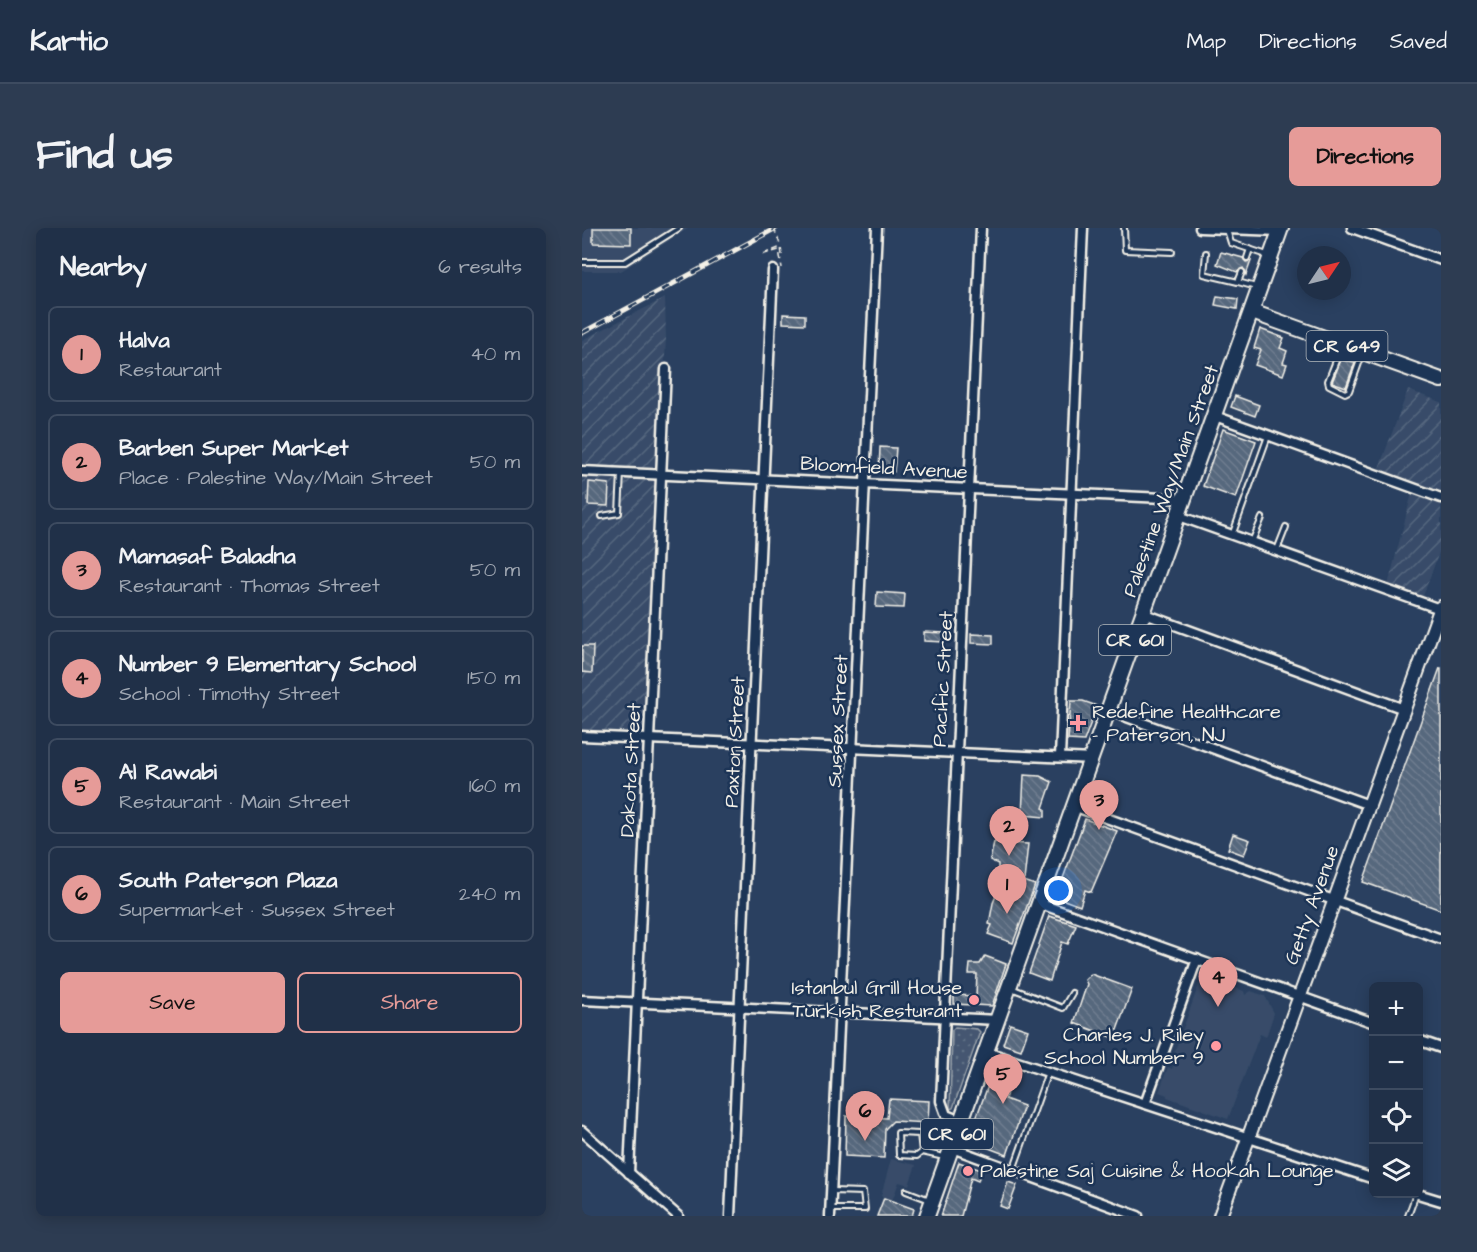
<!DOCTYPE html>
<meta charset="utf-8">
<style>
body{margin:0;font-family:"Architects Daughter",sans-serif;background:#2d3c52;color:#f1f3f6}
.controls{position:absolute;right:18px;bottom:18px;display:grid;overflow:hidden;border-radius:9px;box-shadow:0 3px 15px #0003}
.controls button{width:54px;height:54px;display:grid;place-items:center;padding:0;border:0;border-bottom:2px solid #3d4b60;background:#203048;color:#f1f3f6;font:30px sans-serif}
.compass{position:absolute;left:715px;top:18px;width:54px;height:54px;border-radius:50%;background:#203048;box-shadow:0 3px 15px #0003;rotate:55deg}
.you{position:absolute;left:477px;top:663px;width:21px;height:21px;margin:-15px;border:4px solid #fff;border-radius:50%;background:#1a73e8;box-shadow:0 0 0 9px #1a73e833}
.badge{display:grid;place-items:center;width:39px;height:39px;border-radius:50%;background:#e69b98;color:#111;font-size:20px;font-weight:700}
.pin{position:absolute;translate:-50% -50px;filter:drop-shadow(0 2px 3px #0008)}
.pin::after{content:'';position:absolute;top:32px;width:21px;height:18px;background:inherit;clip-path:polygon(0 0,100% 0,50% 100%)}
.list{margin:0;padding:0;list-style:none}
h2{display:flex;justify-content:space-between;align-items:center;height:78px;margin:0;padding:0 24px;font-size:26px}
h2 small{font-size:20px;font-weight:400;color:#a2a9b4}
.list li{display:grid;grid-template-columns:39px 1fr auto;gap:18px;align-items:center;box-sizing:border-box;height:96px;margin:0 12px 12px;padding:0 12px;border:2px solid #3d4b60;border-radius:9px}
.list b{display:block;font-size:22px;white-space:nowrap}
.list p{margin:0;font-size:20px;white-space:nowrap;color:#a2a9b4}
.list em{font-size:20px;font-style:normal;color:#a2a9b4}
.actions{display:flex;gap:12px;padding:18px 24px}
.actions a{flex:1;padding:14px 0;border:2px solid #e69b98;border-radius:9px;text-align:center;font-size:21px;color:#e69b98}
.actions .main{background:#e69b98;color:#111}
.icon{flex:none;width:33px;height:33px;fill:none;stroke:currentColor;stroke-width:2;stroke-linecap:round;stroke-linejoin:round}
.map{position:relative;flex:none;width:859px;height:988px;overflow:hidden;border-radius:9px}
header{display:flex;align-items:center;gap:36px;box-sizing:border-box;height:84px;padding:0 30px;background:#203048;border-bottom:2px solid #3d4b60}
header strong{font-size:28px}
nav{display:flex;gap:33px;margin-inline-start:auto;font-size:21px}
.intro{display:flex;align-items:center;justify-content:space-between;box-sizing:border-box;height:144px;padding:0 36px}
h1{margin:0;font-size:42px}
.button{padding:15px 27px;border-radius:9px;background:#e69b98;color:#111;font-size:21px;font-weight:700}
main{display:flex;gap:36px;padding:0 36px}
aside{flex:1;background:#203048;border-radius:9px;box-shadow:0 3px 15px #0003}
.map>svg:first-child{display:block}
</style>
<header>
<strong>Kartio</strong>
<nav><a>Map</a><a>Directions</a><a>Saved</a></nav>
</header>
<div class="intro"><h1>Find us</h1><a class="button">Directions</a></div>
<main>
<aside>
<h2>Nearby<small>6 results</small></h2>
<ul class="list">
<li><span class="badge">1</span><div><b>Halva</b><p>Restaurant</p></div><em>40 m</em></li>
<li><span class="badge">2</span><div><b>Barben Super Market</b><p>Place · Palestine Way/Main Street</p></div><em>50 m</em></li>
<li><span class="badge">3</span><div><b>Mamasaf Baladna</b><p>Restaurant · Thomas Street</p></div><em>50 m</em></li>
<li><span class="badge">4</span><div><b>Number 9 Elementary School</b><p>School · Timothy Street</p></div><em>150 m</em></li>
<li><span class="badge">5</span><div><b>Al Rawabi</b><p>Restaurant · Main Street</p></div><em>160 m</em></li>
<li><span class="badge">6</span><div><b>South Paterson Plaza</b><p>Supermarket · Sussex Street</p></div><em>240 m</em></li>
</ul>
<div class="actions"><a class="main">Save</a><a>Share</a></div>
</aside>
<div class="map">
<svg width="859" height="988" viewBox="0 0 859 988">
<defs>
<pattern id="industrial-furrows" width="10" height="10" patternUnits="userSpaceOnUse" patternTransform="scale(1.5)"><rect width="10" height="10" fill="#374c69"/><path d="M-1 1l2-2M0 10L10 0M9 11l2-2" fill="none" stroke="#55667e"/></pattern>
<pattern id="park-dots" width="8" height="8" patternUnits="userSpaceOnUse" patternTransform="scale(1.5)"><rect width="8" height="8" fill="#445771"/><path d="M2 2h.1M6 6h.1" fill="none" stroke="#607085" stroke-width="1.8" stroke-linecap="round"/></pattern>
<pattern id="building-back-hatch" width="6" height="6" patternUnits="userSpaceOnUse" patternTransform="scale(1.5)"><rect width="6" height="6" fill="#56677d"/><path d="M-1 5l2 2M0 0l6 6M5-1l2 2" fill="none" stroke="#6f7d8f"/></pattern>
</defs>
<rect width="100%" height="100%" fill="#2a4060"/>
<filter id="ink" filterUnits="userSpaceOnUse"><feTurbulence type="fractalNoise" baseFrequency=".0167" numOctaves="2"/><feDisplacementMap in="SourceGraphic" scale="12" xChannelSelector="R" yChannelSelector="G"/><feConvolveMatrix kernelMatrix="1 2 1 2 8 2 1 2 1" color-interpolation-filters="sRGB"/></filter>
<g filter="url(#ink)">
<!-- built -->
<g fill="#374c69">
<polygon points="2,0 107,0 39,43 0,43"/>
<polygon points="620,748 636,754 638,749 649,754 648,758 662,763 663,767 669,763 683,768 692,785 684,809 678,806 646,891 585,869 585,867 577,864 586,839 590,841 595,829 591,828"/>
<polygon points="309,931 334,937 327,957 317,954 310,973 299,968"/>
</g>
<!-- industrial -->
<g fill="url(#industrial-furrows)">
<polygon points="83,70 84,111 76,245 67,516 0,509 0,112"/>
<polygon points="826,162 859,174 859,319 837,379 804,365 831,261 794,248"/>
</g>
<!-- park -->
<polygon fill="url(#park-dots)" stroke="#9ca4ac" stroke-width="1.5" points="373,799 395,801 398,804 371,880 368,881 370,802"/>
<!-- building -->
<g fill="url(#building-back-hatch)" stroke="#f4f1e8" stroke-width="1.5">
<polygon points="11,0 49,0 49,16 11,15"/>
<polygon points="639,24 661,30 664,34 669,33 664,47 661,40 655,44 635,36"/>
<polygon points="635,68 656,71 655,81 633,77"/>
<polygon points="201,86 223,87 223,96 201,95"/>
<polygon points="678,101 702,110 698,120 705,123 701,135 705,136 701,147 673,137 679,122 672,120"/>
<polygon points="759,132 773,134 764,159 750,154"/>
<polygon points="653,168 677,177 673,188 649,179"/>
<polygon points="641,201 674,213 654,270 621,258"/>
<polygon points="298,219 314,220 312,244 297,243"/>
<polygon points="7,254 27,256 26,278 6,277"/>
<polygon points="295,364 323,366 322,380 294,379"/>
<polygon points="342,404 363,405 363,414 342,413"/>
<polygon points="389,406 411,407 411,416 389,415"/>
<polygon points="0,418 11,418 10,445 0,444"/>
<polygon points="858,440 859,440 859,682 781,654"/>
<polygon points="489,473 501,473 515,478 502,513 486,512"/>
<polygon points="442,547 458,548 470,554 461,580 463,581 463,589 440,587"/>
<polygon points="503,591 535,603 509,664 503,662 498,678 474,669"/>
<polygon points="651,606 668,612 662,627 646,621"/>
<polygon points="412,614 446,616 442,653 453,657 431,715 406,706 410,697 407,696 411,675 418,658 425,660 429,645 416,643 416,636 408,632"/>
<polygon points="467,688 494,697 486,716 480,714 468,753 447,745"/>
<polygon points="403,728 424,736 410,778 372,776 372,767 394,768 395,746 387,746 388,736 398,736"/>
<polygon points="509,746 550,761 532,810 492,795 505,756 503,752"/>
<polygon points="428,796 446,802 439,822 421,816"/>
<polygon points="407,855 426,861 423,871 442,878 425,927 386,912"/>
<polygon points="307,871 347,873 346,895 311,893 303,901 302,930 263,928 264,888 305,890"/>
<polygon points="377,934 399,942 396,953 389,950 379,988 359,988"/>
<polygon points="426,954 435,957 426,981 418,978"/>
<polygon points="302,970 332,981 330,988 295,988"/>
</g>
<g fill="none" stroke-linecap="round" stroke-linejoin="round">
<!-- lane casing -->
<g stroke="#f4f1e8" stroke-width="8">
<g id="lane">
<polyline points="542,0 543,22 590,24"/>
<polyline points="645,2 649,15 685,27"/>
<polyline points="624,25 622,46 656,54"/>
<polyline points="665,30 668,21"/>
<polyline points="0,34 43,34 97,0"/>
<polyline points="660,44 656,54 674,59"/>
<polyline points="759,120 746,153 747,157 763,165 767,163 780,127"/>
<polyline points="20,288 37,285 39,245"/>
<polyline points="651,305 686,208"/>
<polyline points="670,314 680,290"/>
<polyline points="695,322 704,299"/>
<polyline points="429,760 481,780 490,765"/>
<polyline points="340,924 335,928 317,927 316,905 338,906 340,924 362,929"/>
<polyline points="431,942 466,844"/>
<polyline points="324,963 348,972"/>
<polyline points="249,981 283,981 281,964 250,963"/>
<polyline points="826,988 834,966"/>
</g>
</g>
<!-- street casing -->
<g stroke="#f4f1e8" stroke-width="13">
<g id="street">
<polyline points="618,0 698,3"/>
<polyline points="770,0 859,32"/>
<polyline points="633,188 859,270"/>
<polyline points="0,243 603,271"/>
<polyline points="597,288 858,381"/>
<polyline points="563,386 822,481"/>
<polyline points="528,483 787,577"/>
<polyline points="0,508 511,531"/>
<polyline points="478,529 501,0"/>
<polyline points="494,579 859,711"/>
<polyline points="459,676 792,795"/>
<polyline points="0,772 416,792"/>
<polyline points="836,812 859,820"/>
<polyline points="405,824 792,951"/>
<polyline points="563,876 615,731"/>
<polyline points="379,893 364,887 359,873 399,0"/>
<polyline points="0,903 96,988"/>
<polyline points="370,920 556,988"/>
<polyline points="47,945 84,141"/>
<polyline points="836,966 859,973"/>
<polyline points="148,988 191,42"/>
<polyline points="248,988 295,0"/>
</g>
</g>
<!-- secondary casing -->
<g stroke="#f4f1e8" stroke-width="16">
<polyline id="secondary" points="638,988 859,379"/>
</g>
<!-- primary casing -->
<g stroke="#f4f1e8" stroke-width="18">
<g id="primary">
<polyline points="670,84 859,152"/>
<polyline points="345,988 699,0"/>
</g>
</g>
<!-- path -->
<polyline stroke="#f4f1e8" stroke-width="1.5" stroke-dasharray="6 4.5" stroke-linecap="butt" points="200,27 199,19 179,27 197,22 200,40"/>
<!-- lane -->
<use href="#lane" stroke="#1d3557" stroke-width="4"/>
<!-- street -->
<use href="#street" stroke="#1d3557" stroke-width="8"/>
<!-- secondary -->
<use href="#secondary" stroke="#1d3557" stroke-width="12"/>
<!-- primary -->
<use href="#primary" stroke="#1d3557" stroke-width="14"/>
<!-- rail casing -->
<g stroke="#f4f1e8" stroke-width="5">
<polyline id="rail" points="0,105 194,0"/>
</g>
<!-- rail -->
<use href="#rail" stroke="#1d3557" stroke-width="3" stroke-dasharray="9" stroke-linecap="butt"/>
<!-- path-bridge -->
<polyline stroke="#f4f1e8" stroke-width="1.5" stroke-dasharray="6 4.5" stroke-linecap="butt" points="192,0 199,19"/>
</g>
</g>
<!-- markers -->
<g fill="#ff9aa2" stroke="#1d3557" stroke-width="2">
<path d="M493 486h6v6h6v6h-6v6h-6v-6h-6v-6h6z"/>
<circle cx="392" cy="772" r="6"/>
<circle cx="634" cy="818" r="6"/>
<circle cx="386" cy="943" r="6"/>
</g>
<g text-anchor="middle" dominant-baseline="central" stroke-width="5" stroke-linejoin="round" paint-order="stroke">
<!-- shield labels -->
<g fill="#1d3557" stroke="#b4b9bc" stroke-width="1.5">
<rect x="724.5" y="103" width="81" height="30" rx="4.5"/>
<rect x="517" y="397" width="72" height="30" rx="4.5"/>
<rect x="339" y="891" width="72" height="30" rx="4.5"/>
</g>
<g font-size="18" font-weight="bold" fill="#f4f1e8">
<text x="765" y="118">CR 649</text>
<text x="553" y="412">CR 601</text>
<text x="375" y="906">CR 601</text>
</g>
<!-- street labels -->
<g font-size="20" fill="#f4f1e8" stroke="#1d3557">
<text transform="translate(302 240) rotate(3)">Bloomfield Avenue</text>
<text transform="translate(589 253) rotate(-70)">Palestine Way/Main Street</text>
<text transform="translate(361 451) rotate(-87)">Pacific Street</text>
<text transform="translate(256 493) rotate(-87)">Sussex Street</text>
<text transform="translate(153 514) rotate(-87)">Paxton Street</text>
<text transform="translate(49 542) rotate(-87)">Dakota Street</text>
<text transform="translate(730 677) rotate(-70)">Getty Avenue</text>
</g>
<!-- poi labels -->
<g font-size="20" fill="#f4f1e8" stroke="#1d3557" text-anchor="start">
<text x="510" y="484">Redefine Healthcare<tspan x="510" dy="23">- Paterson, NJ</tspan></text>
<text x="380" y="760" text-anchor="end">Istanbul Grill House<tspan x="380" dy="23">Turkish Resturant</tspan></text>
<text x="622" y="807" text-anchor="end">Charles J. Riley<tspan x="622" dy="23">School Number 9</tspan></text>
<text x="398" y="943">Palestine Saj Cuisine &amp; Hookah Lounge</text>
</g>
</g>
</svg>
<div class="controls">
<button>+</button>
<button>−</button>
<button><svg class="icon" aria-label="locate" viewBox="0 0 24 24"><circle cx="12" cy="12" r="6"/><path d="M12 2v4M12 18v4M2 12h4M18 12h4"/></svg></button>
<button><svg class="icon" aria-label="layers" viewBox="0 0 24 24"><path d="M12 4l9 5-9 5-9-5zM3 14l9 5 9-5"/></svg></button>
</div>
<svg class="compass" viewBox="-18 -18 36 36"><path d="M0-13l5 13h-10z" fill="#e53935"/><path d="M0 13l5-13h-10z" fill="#a2a9b4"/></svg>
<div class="you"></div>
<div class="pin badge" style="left:425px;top:686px">1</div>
<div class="pin badge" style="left:427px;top:628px">2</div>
<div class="pin badge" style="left:517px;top:602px">3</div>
<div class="pin badge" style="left:636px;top:779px">4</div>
<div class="pin badge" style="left:421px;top:876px">5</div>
<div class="pin badge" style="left:283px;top:913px">6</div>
</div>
</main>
